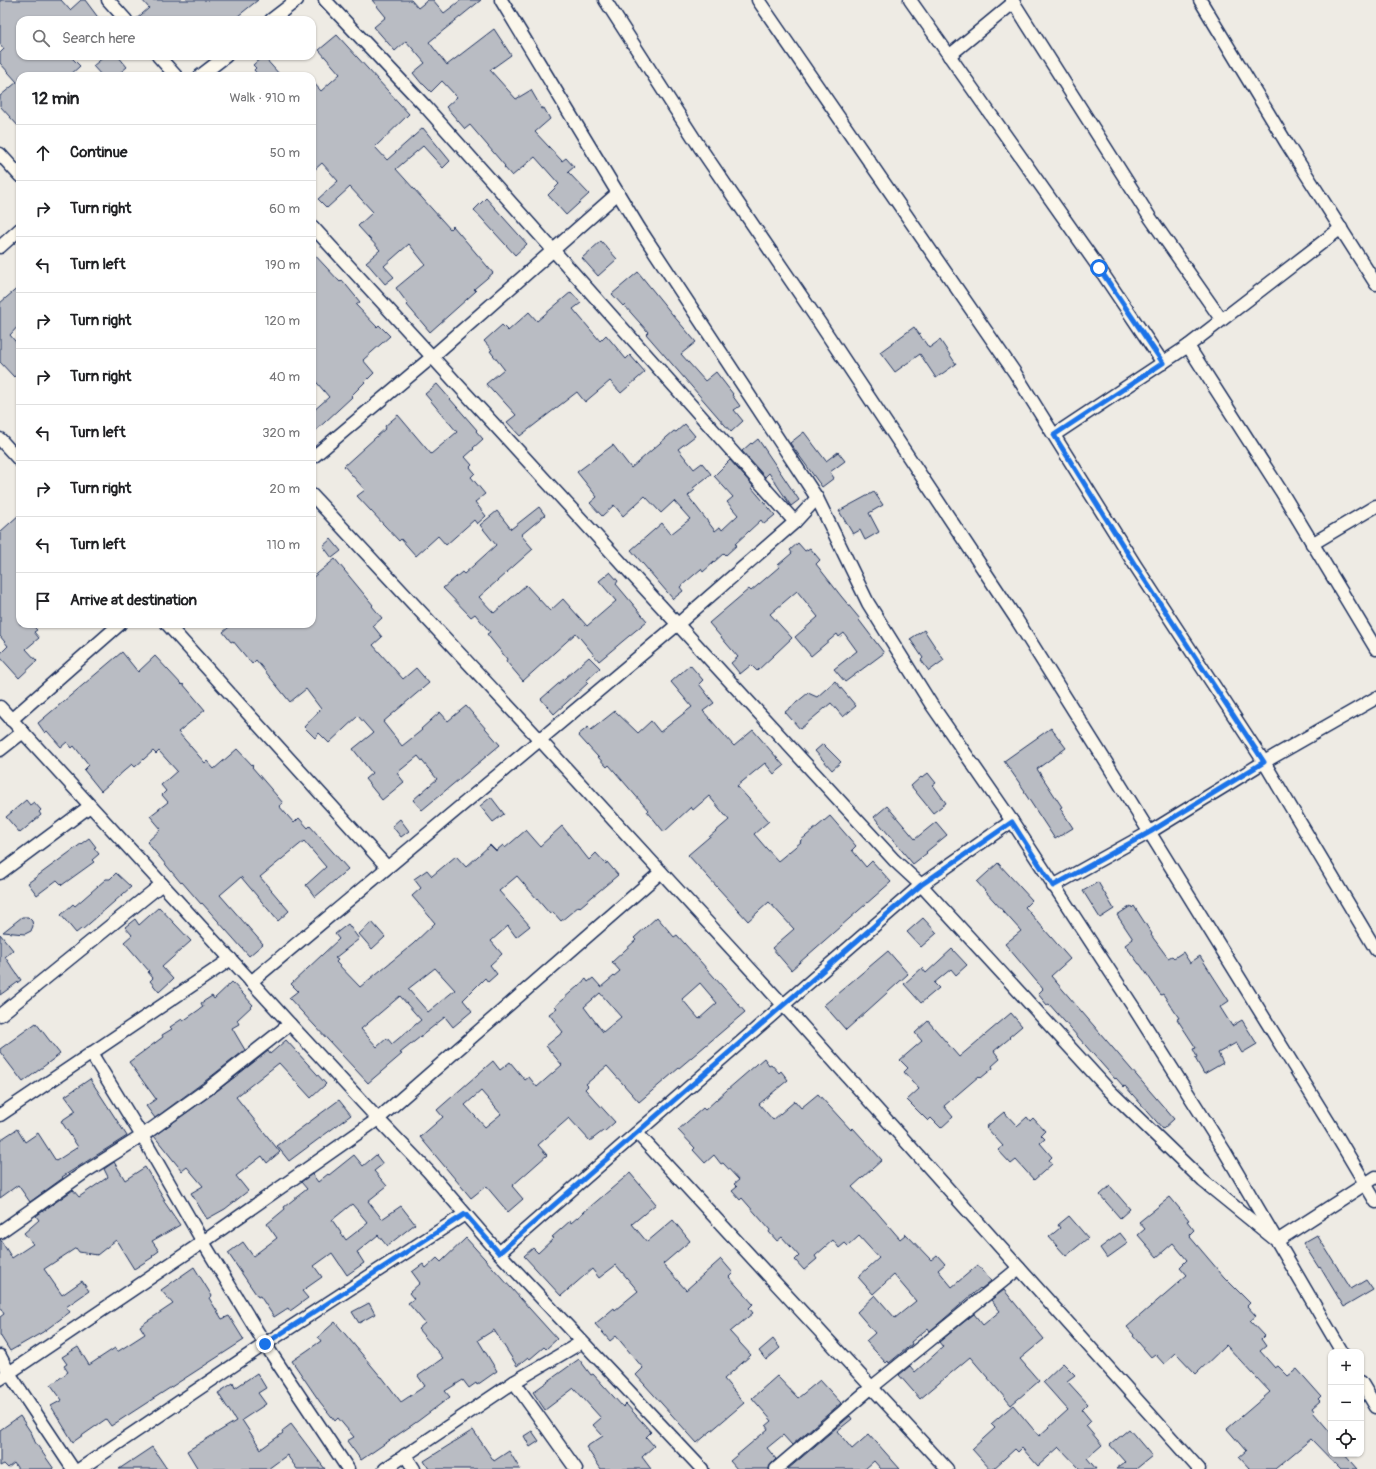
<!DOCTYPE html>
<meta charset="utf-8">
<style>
body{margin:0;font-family:Pangolin,sans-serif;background:#f6f6f6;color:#202124}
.controls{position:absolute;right:12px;bottom:12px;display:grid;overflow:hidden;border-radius:8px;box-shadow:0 1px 3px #0004}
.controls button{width:36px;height:36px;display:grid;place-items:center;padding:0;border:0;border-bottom:1px solid #e0e0e0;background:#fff;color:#202124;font:20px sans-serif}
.stop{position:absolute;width:12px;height:12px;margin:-9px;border:3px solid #1a73e8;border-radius:50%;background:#fff}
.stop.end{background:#1a73e8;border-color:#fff;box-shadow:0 1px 4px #0008}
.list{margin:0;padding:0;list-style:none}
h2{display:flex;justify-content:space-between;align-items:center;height:52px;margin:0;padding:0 16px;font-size:17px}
h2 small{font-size:13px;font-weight:400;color:#757577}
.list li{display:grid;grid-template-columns:26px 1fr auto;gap:12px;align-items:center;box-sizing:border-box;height:56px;padding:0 16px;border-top:1px solid #e0e0e0}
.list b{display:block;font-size:15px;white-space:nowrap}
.list em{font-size:13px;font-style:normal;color:#757577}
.icon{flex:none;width:22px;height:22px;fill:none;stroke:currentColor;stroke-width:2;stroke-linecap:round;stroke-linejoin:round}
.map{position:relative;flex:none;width:1376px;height:1469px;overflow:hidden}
.search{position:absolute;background:#fff;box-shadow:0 1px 3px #0004;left:16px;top:16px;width:300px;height:44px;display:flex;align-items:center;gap:10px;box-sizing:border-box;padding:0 14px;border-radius:12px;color:#757577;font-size:15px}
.panel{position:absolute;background:#fff;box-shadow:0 1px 3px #0004;left:16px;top:72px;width:300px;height:556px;border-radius:12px}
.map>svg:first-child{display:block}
</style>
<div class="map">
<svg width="1376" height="1469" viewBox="0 0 1376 1469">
<rect width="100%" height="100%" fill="#eeebe4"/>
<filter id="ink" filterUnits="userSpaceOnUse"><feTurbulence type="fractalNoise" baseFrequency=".025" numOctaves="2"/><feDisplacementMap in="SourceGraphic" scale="8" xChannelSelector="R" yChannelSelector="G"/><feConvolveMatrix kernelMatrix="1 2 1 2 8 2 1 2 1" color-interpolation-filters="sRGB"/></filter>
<g filter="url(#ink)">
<!-- building -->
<g fill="#b9bcc3" stroke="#1b2f5e" fill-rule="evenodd">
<polygon points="0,0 61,0 70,10 81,0 85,0 100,20 20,20 20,56 70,56 80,66 69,76 20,76 20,128 0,106 0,96 17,82 0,63 0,53 4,49 0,44"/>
<polygon points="142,0 258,0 233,20 135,20 149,8"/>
<polygon points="372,0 411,0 418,8 428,0 433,0 444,13 461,0 481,0 429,42 447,65 494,29 511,55 490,70 516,99 531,90 542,109 544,108 550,119 535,132 562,161 566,158 574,167 568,172 589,194 566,215 548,195 559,184 535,157 512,176 504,167 505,166 470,125 465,129 446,107 457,97 442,81 431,92 423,84 422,84 413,73 425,63 406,41 395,51 374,27 386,17"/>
<polygon points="337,35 409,114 375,147 387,160 423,128 450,161 443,168 423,146 396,169 450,229 453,226 493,273 474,289 476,291 430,332 407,305 408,304 396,288 425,264 409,244 384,266 394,277 385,284 366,262 380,250 358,226 373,212 350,187 327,208 318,199 338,181 322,163 312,172 312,81 321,91 340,74 319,50"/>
<polygon points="105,56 118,56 127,67 116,76 102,76 93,66"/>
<polygon points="263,56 281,76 259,76 254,70 256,68 253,65"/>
<polygon points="486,198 527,244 515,255 474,210"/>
<polygon points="601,241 617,259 598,276 582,258"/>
<polygon points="312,252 340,282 342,280 360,302 356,305 377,327 379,325 390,336 363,360 374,373 351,396 352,397 312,434 312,412 329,397 312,377"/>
<polygon points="638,272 672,314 696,342 681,354 705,381 716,372 733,394 732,395 740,406 734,410 743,421 731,432 646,334 648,332 624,305 623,306 612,294"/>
<polygon points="20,286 20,324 10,335 20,347 20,371 14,377 0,362 0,303"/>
<polygon points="571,292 581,303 573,309 600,341 606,335 626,359 630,355 645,372 621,393 610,381 585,402 577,392 520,436 507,422 516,415 495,392 494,393 486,384 504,369 490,351 492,350 484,341 502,325 508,331 529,312 537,321"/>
<polygon points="914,327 929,348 940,340 956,364 936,378 920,354 895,372 880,352"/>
<polygon points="437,384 477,430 476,431 483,439 473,448 474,449 465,457 472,465 470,467 475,473 471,477 485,494 475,502 486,516 477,524 474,520 446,545 438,536 416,556 401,539 399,541 357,496 365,490 344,466 386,428 385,426 398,415 431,454 457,432 425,394"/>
<polygon points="685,424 695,436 678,449 694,469 702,463 711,474 693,488 695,490 688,496 715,531 720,527 722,530 738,515 727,502 733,497 714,476 730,460 753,486 752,488 775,515 764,524 761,520 735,544 737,545 726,555 724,553 703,572 701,569 680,587 683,591 673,599 631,550 662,523 671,534 690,519 674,501 661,513 645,496 623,516 614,505 602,516 590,503 597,497 577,472 613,445 631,468 674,431 676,432"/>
<polygon points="804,432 826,461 838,452 845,461 830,472 834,478 822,487 790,443"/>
<polygon points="758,439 799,500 791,506 769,473 765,477 742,451 751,443 752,444"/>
<polygon points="874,492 883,505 869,513 879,532 865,540 860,530 853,534 839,511"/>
<polygon points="539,507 545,515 521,535 533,549 479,597 494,613 526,585 550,611 563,599 587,626 616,601 599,581 610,572 618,581 616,584 647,621 599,661 576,633 523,681 506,661 507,659 487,634 490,632 475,614 471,617 443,588 462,572 464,574 496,545 480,525 497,511 511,529"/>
<polygon points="20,514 20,624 31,624 37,630 34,632 39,638 26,649 37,661 19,678 0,657 0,654 8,646 0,636 0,532"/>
<polygon points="331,539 341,551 332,558 323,546"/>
<polygon points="798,543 805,551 810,548 820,560 816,564 841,596 860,619 859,620 884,653 845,682 834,669 857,651 844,633 839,637 837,634 811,656 795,637 818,617 797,591 770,614 792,638 757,671 751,665 740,674 731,663 738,657 709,623 749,589 751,591 779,567 778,565 792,553 790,550"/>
<polygon points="335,559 373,605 372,606 382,618 373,626 382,637 373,645 403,679 416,668 429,683 383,722 402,746 422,730 421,729 440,712 448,721 466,706 500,745 422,810 413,800 437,779 418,756 397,773 404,782 382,800 365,779 372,773 353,749 373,733 358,716 329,743 319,733 315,738 304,727 321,709 306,689 290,702 256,660 252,664 233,641 231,642 223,632 233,624 312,624 312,578"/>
<polygon points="924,630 944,660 929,671 921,660 923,658 910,639"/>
<polygon points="122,652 138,672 155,656 182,685 183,684 205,710 178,732 205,763 207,761 214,769 237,749 253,766 252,767 283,803 279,806 294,823 299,818 308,828 310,826 348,869 315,897 306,885 326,867 304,841 260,877 289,911 278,921 241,877 220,895 263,944 249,956 202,903 201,904 182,882 181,883 147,842 161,829 150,816 168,802 162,795 166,791 161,785 177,771 159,751 156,754 153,751 135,767 132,764 101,791 84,770 89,765 74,746 72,748 67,742 61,747 47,731 45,733 38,723"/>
<polygon points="589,657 600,668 586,681 588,683 554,714 541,699"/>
<polygon points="690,665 703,680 699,684 714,703 703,711 733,745 734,746 753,730 784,766 774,774 765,763 737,786 769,821 754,834 766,848 778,861 801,842 800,841 830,816 856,846 852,850 866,867 872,861 891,882 791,970 772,948 794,929 769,902 748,921 688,855 729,820 709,796 693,810 691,807 664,832 647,811 648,810 609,765 607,767 578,735 588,727 591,730 615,711 638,733 651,721 660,732 692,707 671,682"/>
<polygon points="835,681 856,706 843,717 831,703 800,729 785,712 808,693 817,697"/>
<polygon points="1051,728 1066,748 1037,769 1062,807 1060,808 1073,828 1055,839 1024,792 1025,791 1004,761"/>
<polygon points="823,744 841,762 832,770 815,751"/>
<polygon points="928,773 936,783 933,785 946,803 933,813 911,786 921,777 922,778"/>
<polygon points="491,797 504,814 493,822 480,806"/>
<polygon points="26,800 30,805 34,802 41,810 39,812 41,815 20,833 6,817"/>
<polygon points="887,806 915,839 936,822 947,835 926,852 927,853 913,864 874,817"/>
<polygon points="400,819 409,831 401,837 392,826"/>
<path d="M562 826 589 860 596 853 606 864 607 862 618 875 580 907 579 906 561 921 553 912 550 914 517 876 499 891 530 926 516 937 508 926 491 941 502 954 490 965 497 974 488 982 485 978 463 1000 472 1011 453 1027 445 1017 400 1053 402 1054 368 1083 289 998 298 991 291 984 339 939 335 934 348 924 359 939 335 958 338 960 336 962 360 987 413 944 435 923 412 896 421 888 414 879 427 870 432 876 456 856 466 867 490 845 496 851 503 845 505 848 526 830 540 846ZM435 968 455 990 428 1012 408 989ZM400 996 421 1020 392 1044 387 1038 377 1047 361 1029Z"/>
<polygon points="89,838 96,847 94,848 99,854 92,860 94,862 62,885 57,880 37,895 28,883"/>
<polygon points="998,863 1032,900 1025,907 1070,959 1051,976 1174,1119 1163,1129 1125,1086 1124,1087 1116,1078 1115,1079 1049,1004 1047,1005 1038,994 1043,989 1005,944 1021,931 977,882"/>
<polygon points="116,873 131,887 82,930 81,929 76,933 61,915 73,904 75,906 106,879 110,879"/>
<polygon points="1098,882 1114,909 1100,918 1083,891"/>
<polygon points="1131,906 1132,908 1134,906 1152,934 1151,935 1168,958 1172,956 1174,958 1183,952 1190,963 1200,956 1229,1001 1220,1007 1232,1026 1242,1020 1257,1044 1242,1053 1236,1043 1218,1053 1223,1063 1204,1074 1195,1058 1197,1057 1193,1049 1196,1048 1177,1019 1179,1018 1163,994 1161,995 1140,964 1139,964 1125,945 1133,939 1117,915"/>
<polygon points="159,907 191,941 162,967 173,979 159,992 150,981 153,978 148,972 149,971 124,942 132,935 125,927 135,919 139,925"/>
<polygon points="22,917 28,917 32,921 33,926 31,931 25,934 3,932"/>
<path d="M657 917 674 937 677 935 745 1012 639 1102 607 1066 586 1084 588 1086 585 1089 615 1122 604 1132 603 1131 590 1141 569 1118 538 1145 547 1155 512 1186 523 1199 508 1212 486 1186 471 1198 420 1137 443 1117 437 1110 493 1061 500 1070 510 1062 525 1080 529 1077 537 1087 562 1065 546 1046 563 1032 549 1014 557 1008 555 1006 586 979 588 982 593 978 601 987 620 971 612 962 636 940 634 938ZM700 983 717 1003 699 1019 682 999ZM600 993 621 1017 603 1032 584 1007ZM481 1091 501 1114 485 1127 465 1105Z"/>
<polygon points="923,918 937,933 921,947 907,932"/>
<polygon points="372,922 385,937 372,949 359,934"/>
<polygon points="0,934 13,950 5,957 21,980 0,995"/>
<polygon points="952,949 967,965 956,975 951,969 934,983 939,988 921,1003 904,984 922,968 926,973"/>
<polygon points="888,951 908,974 846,1030 824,1005"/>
<polygon points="232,982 253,1005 237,1020 239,1024 232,1028 245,1050 204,1082 155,1118 146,1106 156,1099 129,1062 163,1037 162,1035 172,1029 170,1027 182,1019 183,1021 203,1007 201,1003 212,996 214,999"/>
<polygon points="1011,1013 1022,1026 1009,1037 1010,1038 994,1051 1000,1059 992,1066 993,1068 981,1078 979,1076 944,1106 953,1117 941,1128 931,1118 928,1121 907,1100 919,1089 904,1072 908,1068 900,1060 922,1041 915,1033 928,1021 959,1057"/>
<polygon points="36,1023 60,1054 23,1082 0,1052 0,1049"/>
<polygon points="286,1040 326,1084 311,1098 279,1063 236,1097 280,1152 267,1163 262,1156 236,1176 248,1191 225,1209 207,1219 191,1193 203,1186 187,1167 182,1171 154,1136 213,1094 268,1051 270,1054"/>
<polygon points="764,1058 769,1065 771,1064 779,1073 781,1071 788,1080 759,1104 773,1120 795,1101 801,1108 818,1094 851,1130 853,1128 882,1160 852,1187 874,1211 875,1210 900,1239 906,1234 931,1260 937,1255 945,1264 938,1270 952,1287 978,1265 991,1281 981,1289 980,1288 930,1331 928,1328 911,1342 912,1344 889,1363 888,1361 886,1363 866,1341 875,1333 857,1312 875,1295 895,1318 916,1301 894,1275 873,1294 858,1277 879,1258 859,1236 848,1246 845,1243 839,1248 833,1240 815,1256 817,1259 804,1270 795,1260 799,1256 782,1237 777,1241 769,1232 770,1230 742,1198 740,1200 732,1191 737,1187 734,1184 739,1180 723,1163 721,1164 714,1155 705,1163 693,1150 695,1148 678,1130 703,1108 705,1110 727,1090"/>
<polygon points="90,1079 127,1136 62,1177 63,1178 30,1202 18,1185 0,1198 0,1140 17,1129 25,1142 38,1133 56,1161 78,1147 61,1121 76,1111 65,1096"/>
<polygon points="339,1100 351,1115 289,1161 277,1146"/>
<polygon points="1004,1112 1017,1126 1027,1117 1030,1121 1033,1118 1045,1131 1041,1135 1045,1139 1040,1143 1052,1157 1049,1160 1052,1164 1034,1180 1016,1160 1011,1164 998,1150 1003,1146 986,1127"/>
<path d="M354 1155 363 1166 376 1155 383 1164 374 1171 387 1186 368 1201 382 1219 401 1206 415 1224 387 1246 378 1235 357 1252 364 1263 347 1275 332 1253 314 1266 322 1277 302 1291 308 1298 290 1311 288 1308 274 1317 260 1296 258 1297 228 1253 243 1242 253 1256 277 1238 267 1224 285 1209 284 1207 307 1189 301 1182 312 1174 318 1182 328 1174 329 1175ZM352 1204 368 1223 346 1240 332 1220Z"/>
<polygon points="114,1162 125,1180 145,1167 165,1200 163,1200 180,1225 152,1241 159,1251 152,1256 153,1257 134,1269 116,1240 97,1255 79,1252 76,1248 44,1269 62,1295 82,1281 89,1291 66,1307 70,1312 43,1332 10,1351 0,1335 0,1317 4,1314 0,1307 0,1239 12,1258 33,1244 24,1233 39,1220 36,1216 73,1190 79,1197 108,1177 104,1169"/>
<polygon points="630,1173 656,1204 632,1224 647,1242 673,1220 690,1241 663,1264 686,1290 721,1259 733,1273 729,1277 753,1304 749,1308 753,1313 730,1332 751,1355 724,1379 744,1403 697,1443 636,1375 643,1368 616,1336 610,1341 595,1324 614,1308 615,1310 638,1291 616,1265 599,1278 592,1269 561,1296 524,1256 533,1248 538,1253 554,1238 552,1237 570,1221 571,1223"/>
<polygon points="1110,1186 1130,1209 1120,1218 1100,1195"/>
<polygon points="1170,1197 1189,1220 1187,1221 1194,1230 1190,1234 1191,1236 1190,1237 1224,1277 1250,1303 1247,1306 1256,1316 1250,1321 1264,1336 1261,1339 1266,1346 1260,1351 1275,1368 1278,1366 1288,1376 1297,1369 1321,1396 1318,1399 1320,1401 1312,1408 1314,1411 1313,1412 1331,1433 1331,1454 1344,1454 1357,1469 1340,1469 1311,1439 1275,1469 1250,1469 1239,1457 1246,1451 1227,1429 1270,1392 1226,1345 1196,1374 1176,1353 1164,1364 1155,1354 1151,1357 1133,1336 1134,1335 1127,1327 1187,1275 1180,1267 1187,1260 1173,1243 1157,1257 1138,1235 1145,1229 1139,1222"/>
<polygon points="1069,1216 1088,1238 1066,1256 1049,1237 1060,1228 1058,1225"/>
<polygon points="1120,1233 1128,1243 1107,1258 1100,1248"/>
<polygon points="1317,1235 1351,1289 1366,1280 1373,1290 1344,1307 1320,1267 1319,1268 1303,1243"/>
<polygon points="466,1238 557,1339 546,1349 544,1347 530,1359 528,1357 517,1366 494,1330 478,1340 497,1371 477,1385 476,1383 469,1388 463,1380 445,1391 450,1397 418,1421 361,1460 347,1441 354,1437 338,1418 335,1421 320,1402 292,1361 321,1341 318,1337 335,1322 381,1377 382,1377 401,1402 425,1386 418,1376 443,1358 418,1329 425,1323 408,1303 414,1299 409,1293 420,1283 412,1272 423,1264 426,1268 437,1258 441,1262"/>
<polygon points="194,1267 212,1296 209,1298 222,1319 229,1316 244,1340 111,1426 106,1419 73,1442 51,1406 62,1400 51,1385 68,1372 64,1366 67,1364 62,1357 78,1347 89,1365 115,1348 117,1352 145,1334 140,1326 173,1304 161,1290"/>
<polygon points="1004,1290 1044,1339 1020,1359 1039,1381 1011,1405 970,1357 920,1399 899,1375 910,1366 915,1372 943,1347 939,1342 974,1314 983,1325 1000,1311 991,1300"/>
<polygon points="369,1303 375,1314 359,1323 352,1312"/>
<polygon points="773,1339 780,1348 766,1360 759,1351"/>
<polygon points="579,1359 591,1375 593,1374 623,1407 626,1404 651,1432 646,1437 654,1446 642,1457 651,1469 601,1469 586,1447 603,1436 593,1425 601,1418 574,1388 545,1410 533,1392"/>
<polygon points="1063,1363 1075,1375 1067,1381 1088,1404 1082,1410 1091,1421 1086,1426 1102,1445 1087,1458 1096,1469 1080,1469 1059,1447 1038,1466 1022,1448 1018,1452 1015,1449 993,1469 990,1469 972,1449 995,1428 991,1424 1013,1405 1039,1436 1068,1410 1043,1382"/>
<polygon points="257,1373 266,1388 258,1393 266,1404 242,1420 261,1449 283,1433 282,1431 291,1424 325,1469 297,1469 287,1455 268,1469 198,1469 187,1451 236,1421 218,1393 233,1383 235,1388"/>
<polygon points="777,1376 798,1398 820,1380 841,1403 792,1445 783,1435 767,1448 776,1459 771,1464 769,1469 737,1469 730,1461 768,1429 766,1426 772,1421 752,1398"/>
<polygon points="20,1416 32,1434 35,1442 54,1469 18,1469 14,1463 8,1468 4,1464 0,1466 0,1430"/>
<polygon points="850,1416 852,1419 837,1431 852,1449 869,1434 900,1469 881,1469 874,1461 865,1469 788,1469"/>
<polygon points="1129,1429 1152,1456 1136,1469 1116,1469 1125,1462 1110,1445"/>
<polygon points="473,1430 494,1461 509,1451 520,1469 429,1469 424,1461"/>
<polygon points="532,1431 539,1441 530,1447 524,1436"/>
<polygon points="152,1447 167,1469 119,1469"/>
</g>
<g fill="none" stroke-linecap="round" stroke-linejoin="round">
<!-- street casing -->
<g stroke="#1b2f5e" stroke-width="15">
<g id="street">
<polyline points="108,0 126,20"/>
<polyline points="325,0 425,106 795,522"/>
<polyline points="501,0 639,228 817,498 868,603 931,704 1012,821 1134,1008 1225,1152 1342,1352"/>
<polyline points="605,0 699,146 819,322 1015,617 1116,778 1334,1131 1376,1202"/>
<polyline points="758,0 1015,373 1135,565 1264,762 1376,950"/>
<polyline points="910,0 1099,268 1163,363"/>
<polyline points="1012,0 1149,216 1221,319"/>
<polyline points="1200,0 1287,144 1376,284"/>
<polyline points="271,20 297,0"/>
<polyline points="158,56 176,76"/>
<polyline points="949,56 1013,3"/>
<polyline points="200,76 226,56"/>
<polyline points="0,154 20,176"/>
<polyline points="312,226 894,860 921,885 1109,1090 1203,1181 1277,1241 1376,1177"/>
<polyline points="0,247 20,229"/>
<polyline points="1188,346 1281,491 1376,649"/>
<polyline points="1054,435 1188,346 1341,228"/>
<polyline points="0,439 20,461"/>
<polyline points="312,458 432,357 618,193"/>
<polyline points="312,495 540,740 797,1020 1199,1469"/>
<polyline points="1312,544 1376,506"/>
<polyline points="167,624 387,867"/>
<polyline points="0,707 290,1024 378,1119 428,1171 499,1253 702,1469"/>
<polyline points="11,720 120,624"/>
<polyline points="0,750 23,732"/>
<polyline points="0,873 90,806"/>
<polyline points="1053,886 1150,832 1264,762 1376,698"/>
<polyline points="251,982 678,624 795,522 817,498"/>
<polyline points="0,1015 162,884"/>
<polyline points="91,1053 142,1136 203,1242 265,1344 348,1469"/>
<polyline points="0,1115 231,959"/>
<polyline points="637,1133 947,1469"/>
<polyline points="0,1232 85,1172 142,1136 209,1088 290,1024"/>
<polyline points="499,1253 921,885 1012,821"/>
<polyline points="0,1356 9,1373 73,1469"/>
<polyline points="0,1379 203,1242 378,1119 661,872"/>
<polyline points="514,1382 576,1469"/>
<polyline points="1361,1382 1376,1407"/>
<polyline points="405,1455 414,1469"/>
<polyline points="80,1469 265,1344 465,1214"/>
<polyline points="385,1469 514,1382 582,1342"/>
<polyline points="776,1469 872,1387 1019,1268"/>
</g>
</g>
<!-- street -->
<use href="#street" stroke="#fbf7ec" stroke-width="12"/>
</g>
</g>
<g fill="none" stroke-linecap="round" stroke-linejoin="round" filter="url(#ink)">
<!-- route -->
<polyline stroke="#1a73e8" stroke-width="5" points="265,1344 465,1214 499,1253 921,885 1012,822 1053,886 1150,832 1264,762 1135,565 1054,435 1163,363 1099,268"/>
</g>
</svg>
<div class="controls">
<button>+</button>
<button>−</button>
<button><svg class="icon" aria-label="locate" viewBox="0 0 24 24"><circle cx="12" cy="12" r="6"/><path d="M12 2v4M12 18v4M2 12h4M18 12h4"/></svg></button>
</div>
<div class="stop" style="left:1099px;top:268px"></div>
<div class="stop end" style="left:265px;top:1344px"></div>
<div class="search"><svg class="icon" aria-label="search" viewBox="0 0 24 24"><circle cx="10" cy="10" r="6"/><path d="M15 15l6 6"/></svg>Search here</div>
<section class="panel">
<h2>12 min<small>Walk · 910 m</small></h2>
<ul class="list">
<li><svg class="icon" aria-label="ahead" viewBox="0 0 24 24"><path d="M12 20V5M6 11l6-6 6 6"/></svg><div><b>Continue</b></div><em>50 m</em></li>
<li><svg class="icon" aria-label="right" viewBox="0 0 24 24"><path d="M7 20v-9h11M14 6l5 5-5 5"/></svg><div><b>Turn right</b></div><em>60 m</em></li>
<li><svg class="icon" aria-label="left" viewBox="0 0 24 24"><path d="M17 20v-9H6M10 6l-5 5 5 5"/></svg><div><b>Turn left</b></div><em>190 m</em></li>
<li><svg class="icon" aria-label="right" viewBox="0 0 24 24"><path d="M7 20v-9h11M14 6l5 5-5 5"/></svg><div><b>Turn right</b></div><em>120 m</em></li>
<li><svg class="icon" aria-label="right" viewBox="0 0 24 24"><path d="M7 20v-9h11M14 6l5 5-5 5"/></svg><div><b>Turn right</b></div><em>40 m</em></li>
<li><svg class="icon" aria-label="left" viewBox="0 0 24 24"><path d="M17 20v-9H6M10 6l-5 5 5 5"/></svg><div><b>Turn left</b></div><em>320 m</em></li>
<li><svg class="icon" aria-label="right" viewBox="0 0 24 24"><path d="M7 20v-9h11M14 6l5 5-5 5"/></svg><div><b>Turn right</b></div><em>20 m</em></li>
<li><svg class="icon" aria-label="left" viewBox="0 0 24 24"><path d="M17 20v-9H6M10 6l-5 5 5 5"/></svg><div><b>Turn left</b></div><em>110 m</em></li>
<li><svg class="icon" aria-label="arrive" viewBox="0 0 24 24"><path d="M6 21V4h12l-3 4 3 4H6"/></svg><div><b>Arrive at destination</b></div></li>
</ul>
</section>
</div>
